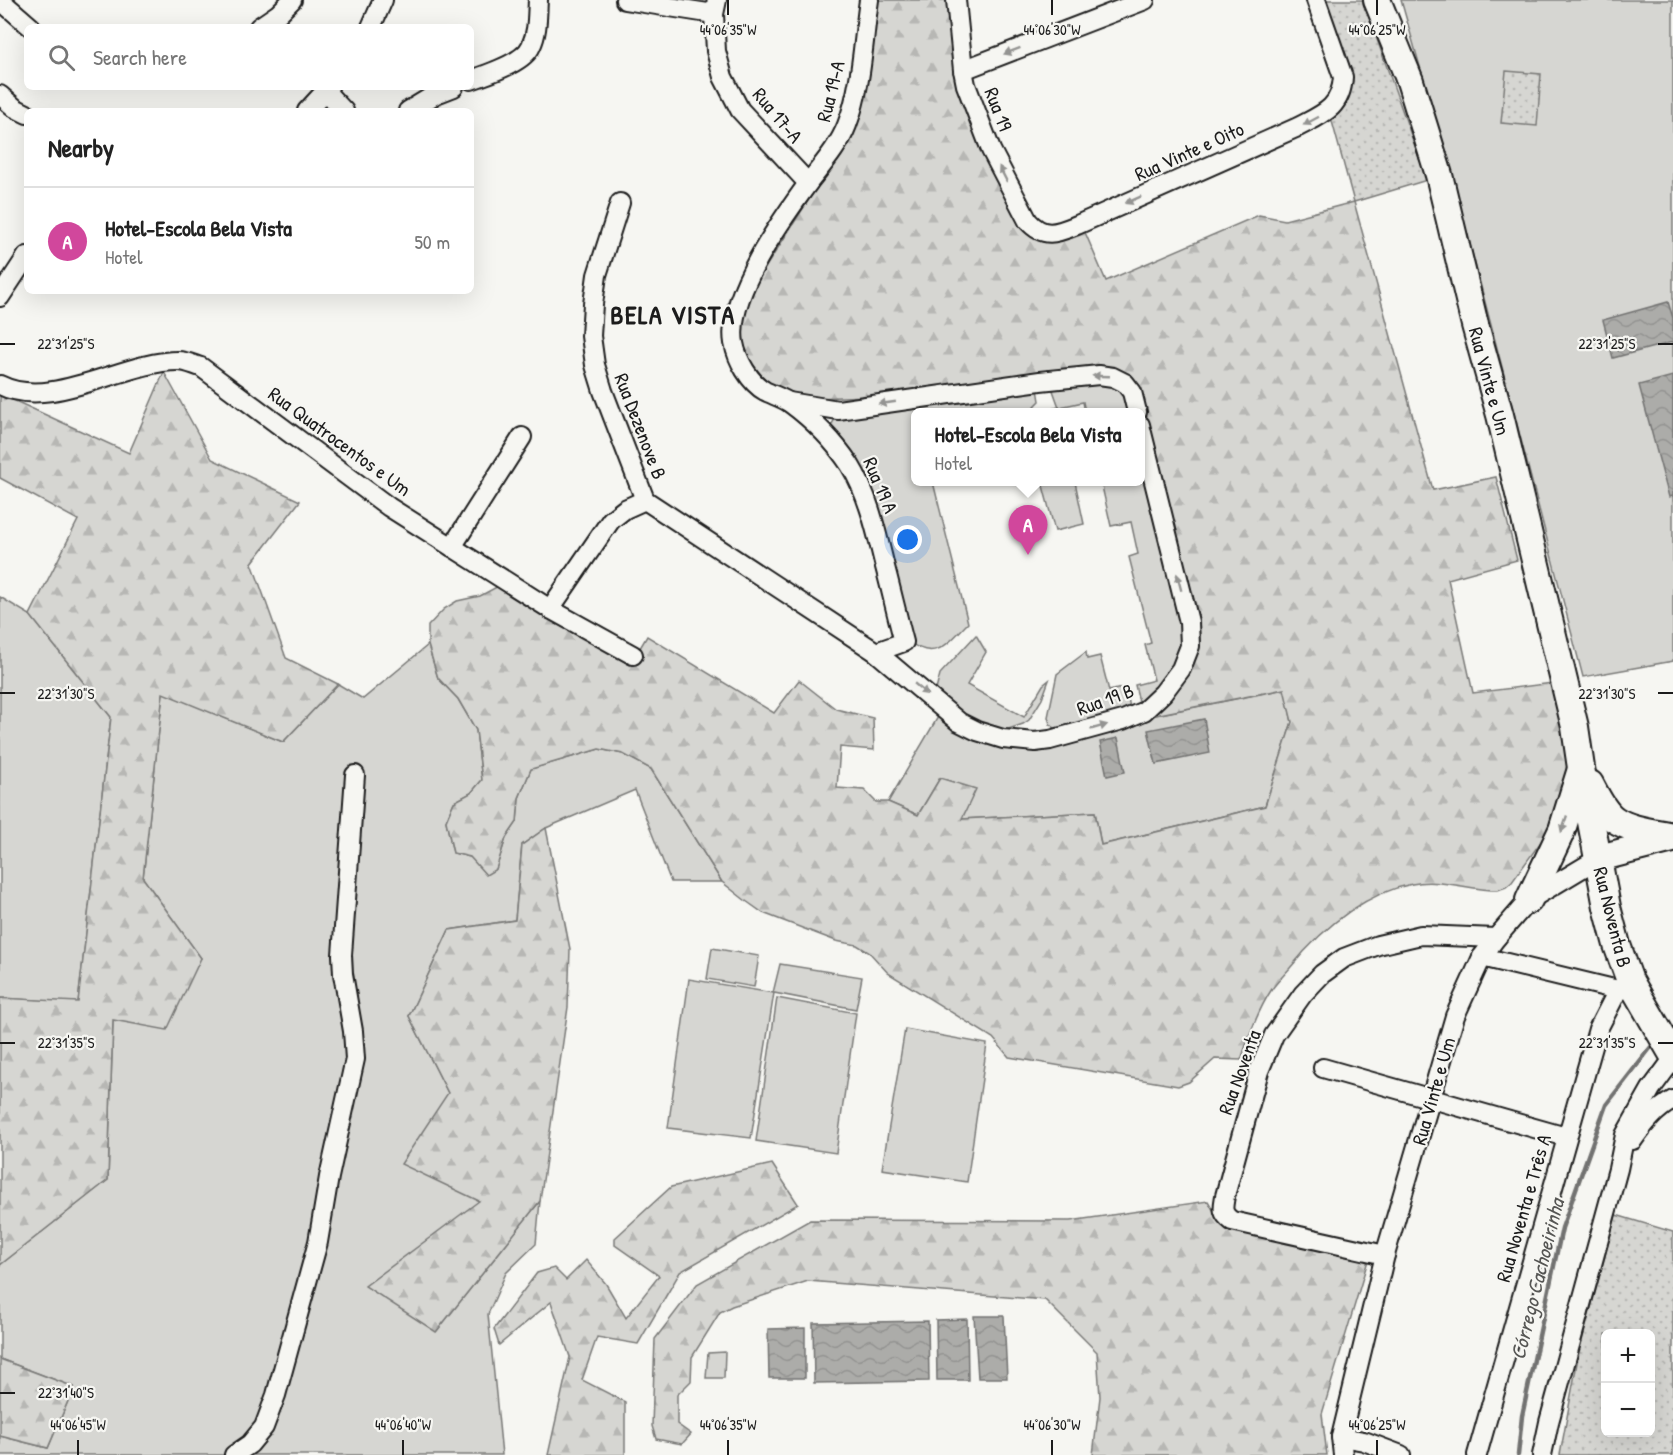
<!DOCTYPE html>
<meta charset="utf-8">
<style>
body{margin:0;font-family:"Patrick Hand",sans-serif;background:#f2f2f2;color:#222}
.controls{position:absolute;right:18px;bottom:18px;display:grid;overflow:hidden;border-radius:9px;box-shadow:0 6px 24px #0002}
.controls button{width:54px;height:54px;display:grid;place-items:center;padding:0;border:0;border-bottom:2px solid #e0e0e0;background:#fff;color:#222;font:30px sans-serif}
.you{position:absolute;left:908px;top:540px;width:21px;height:21px;margin:-15px;border:4px solid #fff;border-radius:50%;background:#1a73e8;box-shadow:0 0 0 9px #1a73e833}
.badge{display:grid;place-items:center;width:39px;height:39px;border-radius:50%;background:#1f6fb2;color:#fff;font-size:20px;font-weight:700}
.pin{position:absolute;translate:-50% -50px;filter:drop-shadow(0 2px 3px #0008)}
.pin::after{content:'';position:absolute;top:32px;width:21px;height:18px;background:inherit;clip-path:polygon(0 0,100% 0,50% 100%)}
.popup{position:absolute;left:911px;top:408px;width:234px;height:78px;box-sizing:border-box;display:grid;place-content:center;border-radius:9px;background:#fff;filter:drop-shadow(0 2px 4px #0005);font-size:20px;white-space:nowrap;color:#767676}
.popup b{font-size:22px;color:#222}
.popup::after{content:'';position:absolute;left:50%;top:100%;margin-left:-12px;border:12px solid transparent;border-top-color:#fff}
.list{margin:0;padding:0;list-style:none}
h2{display:flex;justify-content:space-between;align-items:center;height:78px;margin:0;padding:0 24px;font-size:26px}
h2 small{font-size:20px;font-weight:400;color:#767676}
.list li{display:grid;grid-template-columns:39px 1fr auto;gap:18px;align-items:center;box-sizing:border-box;height:108px;padding:0 24px;border-top:2px solid #e0e0e0}
.list b{display:block;font-size:22px;white-space:nowrap}
.list p{margin:0;font-size:20px;white-space:nowrap;color:#767676}
.list em{font-size:20px;font-style:normal;color:#767676}
.icon{flex:none;width:33px;height:33px;fill:none;stroke:currentColor;stroke-width:2;stroke-linecap:round;stroke-linejoin:round}
.map{position:relative;flex:none;width:1673px;height:1455px;overflow:hidden}
.search{position:absolute;background:#fff;box-shadow:0 6px 24px #0002;left:24px;top:24px;width:450px;height:66px;display:flex;align-items:center;gap:15px;box-sizing:border-box;padding:0 21px;border-radius:9px;color:#767676;font-size:22px}
.panel{position:absolute;background:#fff;box-shadow:0 6px 24px #0002;left:24px;top:108px;width:450px;height:186px;border-radius:9px}
.map>svg:first-child{display:block}
</style>
<div class="map">
<svg width="1673" height="1455" viewBox="0 0 1673 1455">
<defs>
<pattern id="forest-firs" width="22" height="20" patternUnits="userSpaceOnUse" patternTransform="scale(1.5)"><rect width="22" height="20" fill="#d6d6d2"/><path d="M5 1l3.5 6h-7zM16 11l3.5 6h-7z" fill="#b7b7b4"/></pattern>
<pattern id="park-dots" width="8" height="8" patternUnits="userSpaceOnUse" patternTransform="scale(1.5)"><rect width="8" height="8" fill="#d6d6d2"/><path d="M2 2h.1M6 6h.1" fill="none" stroke="#b7b7b4" stroke-width="1.8" stroke-linecap="round"/></pattern>
<pattern id="water-waves" width="16" height="10" patternUnits="userSpaceOnUse" patternTransform="scale(1.5)"><rect width="16" height="10" fill="#acaca9"/><path d="M0 5q4-4 8 0t8 0" fill="none" stroke="#939391"/></pattern>
</defs>
<rect width="100%" height="100%" fill="#f6f6f2"/>
<filter id="ink" filterUnits="userSpaceOnUse"><feTurbulence type="fractalNoise" baseFrequency=".0167" numOctaves="2"/><feDisplacementMap in="SourceGraphic" scale="12" xChannelSelector="R" yChannelSelector="G"/><feConvolveMatrix kernelMatrix="1 2 1 2 8 2 1 2 1" color-interpolation-filters="sRGB"/></filter>
<g filter="url(#ink)">
<!-- grass -->
<g fill="#d6d6d2" stroke="#797977" stroke-width="1.5">
<polygon points="1401,0 1673,0 1673,661 1583,677 1462,214"/>
<polygon points="1050,382 1120,384 1135,412 1085,412 1083,402 1060,407 1060,412 1039,412 1059,407"/>
<path d="M1037 383 1040 401 1029 412H916V482H933L968 623C947 644 936 663 906 640L888 568 831 434V426L837 415Z"/>
<polygon points="1141,432 1188,648 1141,710 1135,685 1154,680 1145,645 1151,643 1129,557 1138,554 1131,522 1111,526 1101,482 1140,482"/>
<polygon points="1042,482 1075,482 1084,524 1055,531"/>
<polygon points="0,597 30,615 111,717 78,1003 0,998"/>
<polygon points="976,635 986,652 967,685 1024,717 1043,685 1049,680 1042,699 1029,720 1023,724 997,733 980,730 936,690 940,674"/>
<polygon points="428,645 438,678 458,699 476,730 482,780 471,793 454,802 446,821 453,853 470,857 496,869 506,838 517,822 519,798 531,769 599,749 623,754 651,769 722,882 671,882 635,790 546,828 522,845 515,920 449,930 409,1016 448,1093 480,1201 436,1332 540,1201 536,1244 506,1273 488,1314 502,1455 0,1455 0,1436 48,1448 74,1387 0,1359 0,1265 108,1180 113,1020 201,958 143,878 163,692 283,742 338,684 363,699"/>
<polygon points="1086,652 1087,659 1100,656 1109,691 1126,687 1131,714 1056,729 1050,724 1048,717 1057,674"/>
<polygon points="1285,689 1292,722 1265,806 1101,845 1095,812 961,819 940,778 918,815 888,802 942,710 997,740 1136,719"/>
<polygon points="712,948 759,956 754,987 707,979"/>
<polygon points="780,964 862,977 856,1009 774,993 751,1138 668,1128 689,979 773,993"/>
<polygon points="777,998 856,1013 836,1153 756,1141"/>
<polygon points="905,1029 987,1044 967,1182 882,1169"/>
<polygon points="725,1352 724,1378 706,1378 708,1353"/>
</g>
<!-- forest -->
<g fill="url(#forest-firs)" stroke="#797977" stroke-width="1.5">
<path d="M878 0H950L971 118 1016 218 1030 236 1041 241H1055L1084 230 1106 281 1259 215 1285 220 1354 202 1433 490 1496 477 1517 560 1448 579 1473 693 1560 682 1575 753 1558 818 1512 882 1506 887 1498 890C1469 890 1441 878 1412 884 1362 894 1321 930 1290 968 1284 975 1277 982 1272 989 1258 1010 1249 1036 1241 1060L1215 1059 1189 1082 1178 1086 1009 1057 993 1038 888 973 870 953 857 945 836 941 763 913 746 901 722 882 651 769 623 754 599 749 531 769 519 798 517 822 506 838 496 869 486 875 470 857 453 853 446 821 454 802 471 793 482 780 476 730 458 699 438 678 428 645V626L444 609 457 601 480 596 502 584 630 665 647 636 774 713 799 680 836 709 873 718 874 750 840 747 837 788 864 790 876 802H888L918 815 940 778 976 789 962 819 1095 812 1101 845 1265 806 1292 722 1284 689 1135 719 1198 650 1200 640 1199 620 1143 404 1136 385 987 380 870 396 814 398 793 396 776 388 763 377 753 365 745 351 742 336V322L753 287 820 182 836 160 869 71Z"/>
<polygon points="164,372 212,459 300,501 252,563 286,658 338,684 283,742 163,693 143,878 201,958 167,1030 113,1020 108,1180 0,1265 0,998 78,1002 111,717 30,615 78,520 0,478 0,394 129,453"/>
<polygon points="546,828 570,949 568,1007 540,1201 436,1332 365,1286 479,1201 401,1164 448,1093 409,1016 449,930 515,920 522,845"/>
<polygon points="772,1164 798,1204 680,1272 638,1344 597,1337 582,1380 625,1402 625,1455 548,1455 570,1357 551,1302 499,1345 494,1329 537,1273 554,1268 566,1280 586,1260 606,1284 626,1318 659,1276 615,1245 615,1238 671,1187"/>
<polygon points="1208,1201 1222,1225 1369,1257 1322,1414 1327,1455 1093,1455 1100,1397 1097,1352 1045,1300 808,1281 732,1306 720,1312 692,1357 691,1381 677,1395 677,1424 691,1434 682,1444 656,1439 652,1426 655,1339 697,1284 810,1220 1070,1221"/>
<polygon points="0,1359 74,1387 48,1448 0,1436"/>
</g>
<!-- park -->
<g fill="url(#park-dots)" stroke="#797977" stroke-width="1.5" fill-rule="evenodd">
<polygon points="1321,0 1363,0 1427,180 1354,202 1330,114 1344,101"/>
<polygon points="1506,71 1541,74 1537,126 1501,123"/>
<path d="M1616 1215 1673 1232V1455H1560L1579 1352ZM1606 1334H1650V1432H1606Z"/>
</g>
<!-- water -->
<g fill="url(#water-waves)" stroke="#727271" stroke-width="1.5">
<polygon points="1668,302 1673,318 1673,342 1613,358 1603,320"/>
<polygon points="1673,376 1673,496 1669,497 1639,385"/>
<polygon points="1204,719 1210,753 1156,764 1148,730"/>
<polygon points="1118,738 1125,772 1107,776 1100,742"/>
<polygon points="974,1316 1004,1316 1007,1378 978,1378"/>
<polygon points="967,1319 968,1380 937,1380 936,1320"/>
<polygon points="928,1321 929,1381 814,1383 813,1323"/>
<polygon points="805,1328 805,1378 769,1378 768,1329"/>
</g>
<g fill="none" stroke-linecap="round" stroke-linejoin="round">
<!-- stream -->
<polyline stroke="#727271" stroke-width="4.5" points="1518,1455 1522,1416 1562,1228 1606,1105 1651,1047 1657,1044"/>
<!-- street casing -->
<g stroke="#1c1c1c" stroke-width="22">
<g id="street">
<polyline points="0,0 31,27"/>
<polyline points="625,0 714,14"/>
<polyline points="717,0 714,14 716,51 723,77 740,110 808,183"/>
<path d="M869 0C863 41 862 86 847 125 839 146 823 164 809 182 782 219 726 296 734 343 737 360 750 383 765 391 773 395 783 398 790 403 813 420 834 441 850 465 868 494 876 530 884 563 891 589 897 616 904 642L876 652"/>
<path d="M956 0 963 70 966 85 991 150 1028 221C1044 239 1057 233 1077 225L1298 127C1323 114 1341 108 1343 77L1316 0"/>
<polyline points="259,27 278,14 292,0"/>
<polyline points="371,27 383,0"/>
<polyline points="963,70 1145,0"/>
<path d="M471 80C487 74 524 63 531 46 538 32 537 15 538 0"/>
<polyline points="325,91 344,111"/>
<polyline points="0,95 15,108 27,114"/>
<polyline points="307,111 329,87"/>
<polyline points="408,111 436,94 454,87"/>
<polyline points="620,203 597,275 593,304 591,336 595,365 603,391 645,500 876,652 959,722 977,731 1003,739 1035,742 1050,740 1123,720 1144,711 1163,693 1181,669 1190,646 1189,622 1140,425"/>
<polyline points="0,297 27,256"/>
<path d="M0 385C51 411 124 361 178 361 186 361 194 365 201 367L389 507 550 609 633 655"/>
<polyline points="789,402 838,410 1040,381 1099,375 1113,377 1125,383 1132,392 1137,412"/>
<polyline points="452,547 522,437"/>
<polyline points="550,609 611,520 625,509 645,500"/>
<polyline points="1482,957 1618,990"/>
<polyline points="1323,1068 1566,1137"/>
<path d="M1633 1140C1644 1124 1655 1110 1673 1100"/>
<path d="M1385 1255 1232 1221C1221 1213 1223 1208 1225 1196L1259 1071 1274 1035 1303 994 1322 974 1344 958 1378 945 1421 935 1496 938"/>
<polyline points="1341,1437 1364,1441 1401,1455"/>
<polyline points="234,1455 250,1444 264,1427 276,1395 318,1242 329,1177 355,1059 353,1031 343,974 342,955 355,775"/>
<polyline points="1343,1455 1341,1437 1385,1255 1455,1016 1482,957 1496,938 1529,900 1599,858"/>
<polyline points="1477,1455 1598,1029 1618,990 1630,981"/>
<polyline points="1542,1455 1549,1422 1618,1169 1625,1135 1651,1089 1673,1059"/>
</g>
</g>
<!-- secondary casing -->
<g stroke="#1c1c1c" stroke-width="30">
<g id="secondary">
<polyline points="1377,0 1410,81 1439,175 1475,325 1500,415 1575,727 1581,768 1607,907 1617,945 1630,981 1673,1055"/>
<path d="M1590 784C1596 795 1603 811 1614 819 1630 830 1654 832 1673 836"/>
<polyline points="1599,858 1673,839"/>
<polyline points="1529,900 1562,830 1580,772"/>
</g>
</g>
<!-- street -->
<use href="#street" stroke="#f6f6f2" stroke-width="18"/>
<!-- secondary -->
<use href="#secondary" stroke="#f6f6f2" stroke-width="26"/>
</g>
<!-- one-way arrows -->
<defs><path id="oneway-solid" d="M-6-.8H1V-3.2L6.5 0L1 3.2V.8H-6Z" transform="scale(1.5)"/></defs>
<g fill="#949492">
<use href="#oneway-solid" transform="translate(1012 51) rotate(159)"/>
<use href="#oneway-solid" transform="translate(1311 121) rotate(152)"/>
<use href="#oneway-solid" transform="translate(1003 174) rotate(-117)"/>
<use href="#oneway-solid" transform="translate(1133 200) rotate(156)"/>
<use href="#oneway-solid" transform="translate(1101 376) rotate(-178)"/>
<use href="#oneway-solid" transform="translate(887 403) rotate(172)"/>
<use href="#oneway-solid" transform="translate(1179 582) rotate(-105)"/>
<use href="#oneway-solid" transform="translate(921 689) rotate(40)"/>
<use href="#oneway-solid" transform="translate(1099 727) rotate(-16)"/>
<use href="#oneway-solid" transform="translate(1564 824) rotate(109)"/>
</g>
</g>
<!-- ticks -->
<path fill="none" stroke="#1c1c1c" stroke-width="2" d="M728 0V15M1052 0V15M1377 0V15M0 344H15M1658 344H1673M0 693H15M1658 693H1673M0 1043H15M1658 1043H1673M0 1393H15M78 1440V1455M403 1440V1455M728 1440V1455M1052 1440V1455M1377 1440V1455"/>
<g text-anchor="middle" dominant-baseline="central" stroke-width="4.5" stroke-linejoin="round" paint-order="stroke">
<!-- street labels -->
<g font-size="20" fill="#1c1c1c" stroke="#f6f6f2">
<text transform="translate(830 91) rotate(-76)">Rua 19-A</text>
<text transform="translate(999 109) rotate(69)">Rua 19</text>
<text transform="translate(778 115) rotate(50)">Rua 17-A</text>
<text transform="translate(1189 151) rotate(-24)">Rua Vinte e Oito</text>
<text transform="translate(1490 381) rotate(75)">Rua Vinte e Um</text>
<text transform="translate(641 426) rotate(69)">Rua Dezenove B</text>
<text transform="translate(340 441) rotate(36)">Rua Quatrocentos e Um</text>
<text transform="translate(881 485) rotate(67)">Rua 19 A</text>
<text transform="translate(1105 699) rotate(-20)">Rua 19 B</text>
<text transform="translate(1613 917) rotate(76)">Rua Noventa B</text>
<text transform="translate(1239 1072) rotate(-70)">Rua Noventa</text>
<text transform="translate(1433 1091) rotate(-74)">Rua Vinte e Um</text>
<text transform="translate(1523 1208) rotate(-74)">Rua Noventa e Três A</text>
</g>
<!-- water labels -->
<g font-size="21" font-style="italic" fill="#565654" stroke="#f6f6f2">
<text transform="translate(1537 1279) rotate(-76)">Córrego Cachoeirinha</text>
</g>
<!-- district labels -->
<g font-size="26" font-weight="bold" letter-spacing="1.5" fill="#1c1c1c" stroke="#f6f6f2">
<text x="673" y="314">BELA VISTA</text>
</g>
</g>
<g font-size="15" text-anchor="middle" fill="#1c1c1c" stroke="#f6f6f2" stroke-width="4.5" stroke-linejoin="round" paint-order="stroke">
<text x="728" y="35">44°06'35"W</text>
<text x="1052" y="35">44°06'30"W</text>
<text x="1377" y="35">44°06'25"W</text>
<text x="66" y="349">22°31'25"S</text>
<text x="1607" y="349">22°31'25"S</text>
<text x="66" y="699">22°31'30"S</text>
<text x="1607" y="699">22°31'30"S</text>
<text x="66" y="1048">22°31'35"S</text>
<text x="1607" y="1048">22°31'35"S</text>
<text x="66" y="1398">22°31'40"S</text>
<text x="78" y="1430">44°06'45"W</text>
<text x="403" y="1430">44°06'40"W</text>
<text x="728" y="1430">44°06'35"W</text>
<text x="1052" y="1430">44°06'30"W</text>
<text x="1377" y="1430">44°06'25"W</text>
</g>
</svg>
<div class="controls">
<button>+</button>
<button>−</button>
</div>
<div class="you"></div>
<div class="pin badge" style="left:1028px;top:555px;background:#d1479c">A</div>
<div class="popup"><b>Hotel-Escola Bela Vista</b>Hotel</div>
<div class="search"><svg class="icon" aria-label="search" viewBox="0 0 24 24"><circle cx="10" cy="10" r="6"/><path d="M15 15l6 6"/></svg>Search here</div>
<section class="panel">
<h2>Nearby<small></small></h2>
<ul class="list">
<li><span class="badge" style="background:#d1479c">A</span><div><b>Hotel-Escola Bela Vista</b><p>Hotel</p></div><em>50 m</em></li>
</ul>
</section>
</div>
